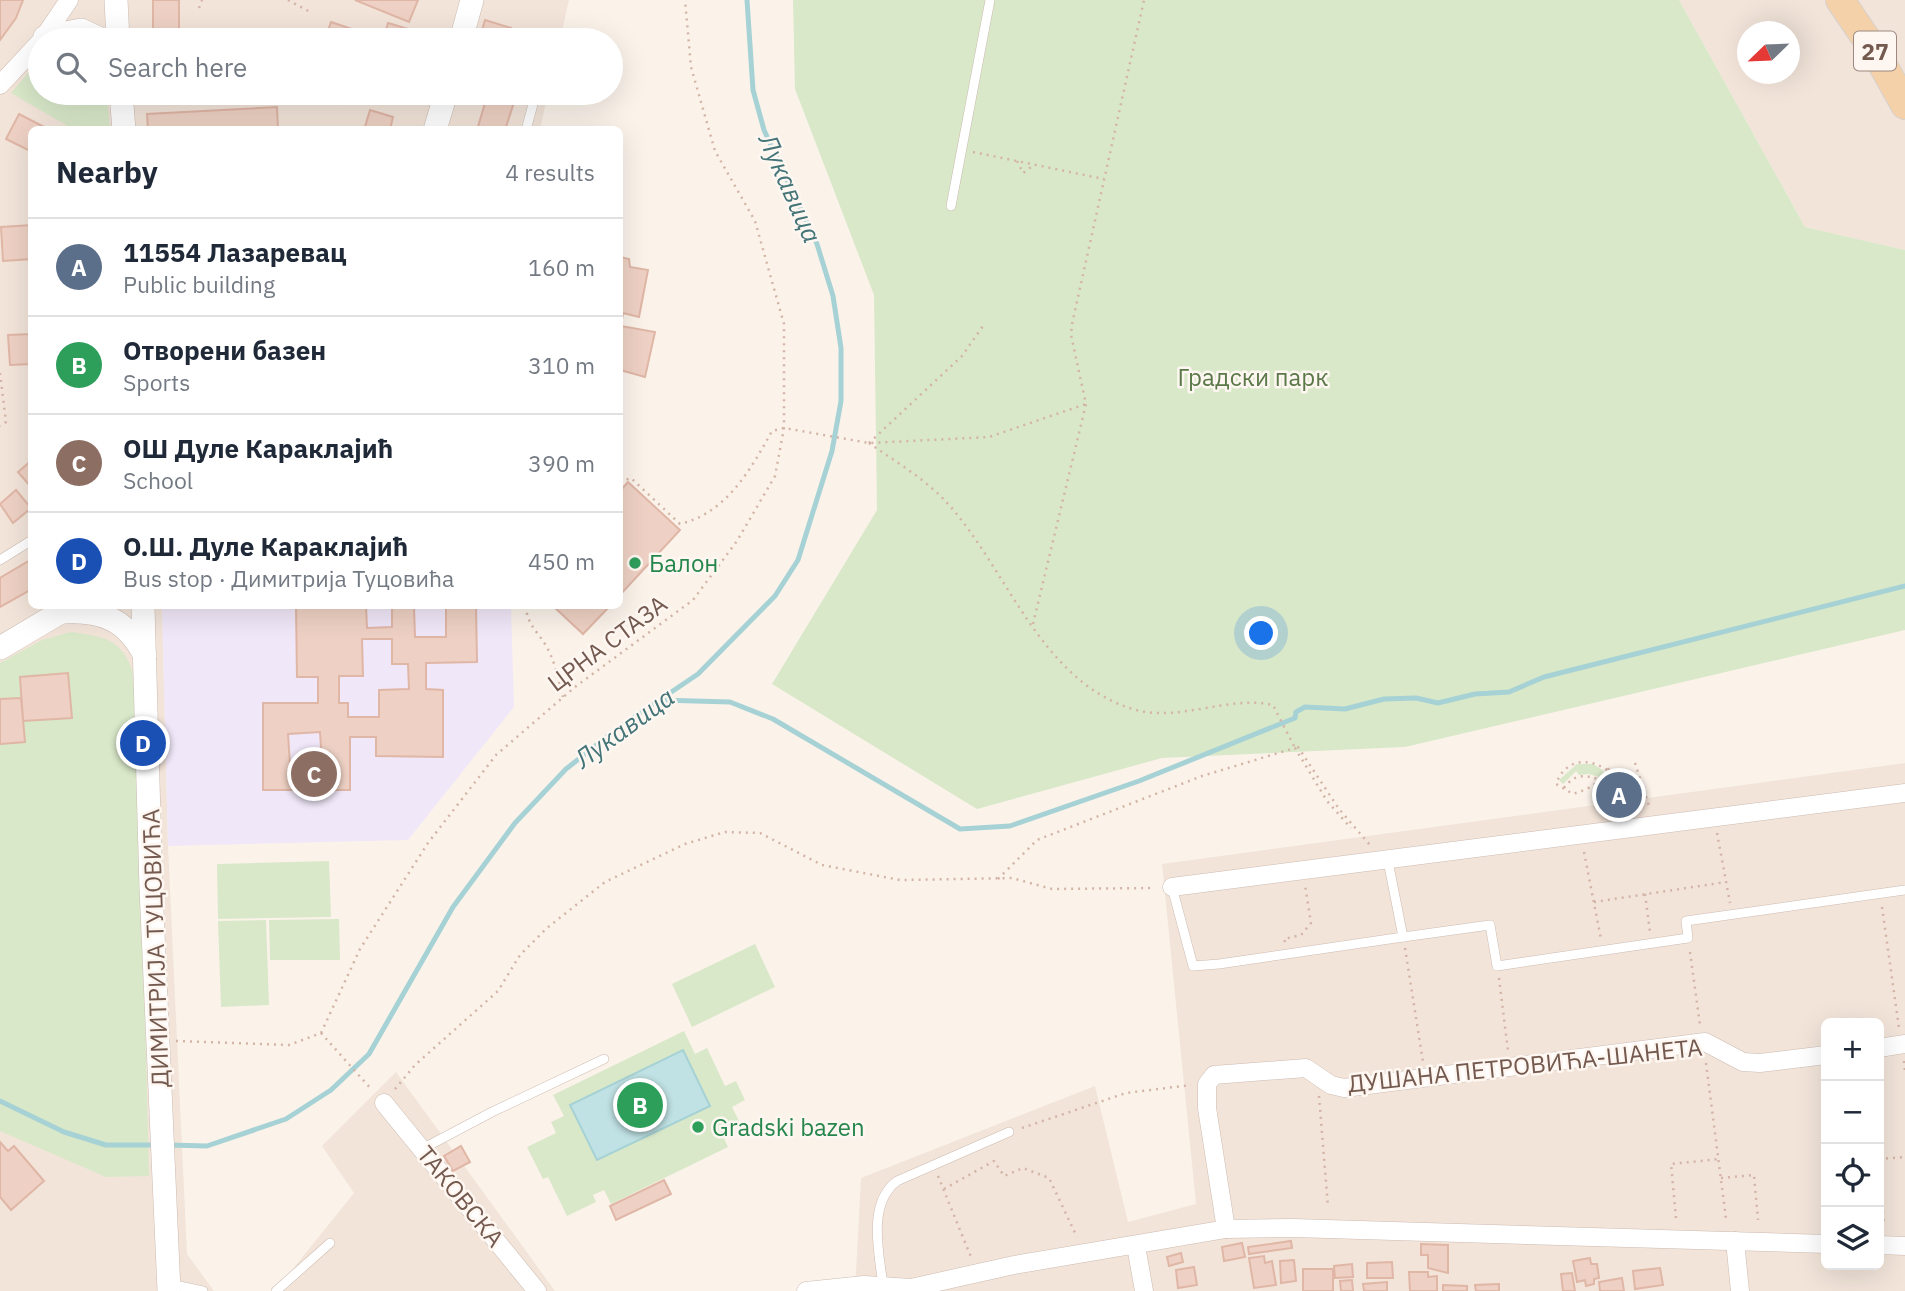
<!DOCTYPE html>
<meta charset="utf-8">
<style>
body{margin:0;font-family:"IBM Plex Sans",sans-serif;background:#f6f6f7;color:#1f2937}
.controls{position:absolute;right:21px;bottom:21px;display:grid;overflow:hidden;border-radius:10px;box-shadow:0 7px 28px #0002}
.controls button{width:63px;height:63px;display:grid;place-items:center;padding:0;border:0;border-bottom:2px solid #e0e1e3;background:#fff;color:#1f2937;font:35px sans-serif}
.compass{position:absolute;left:1737px;top:21px;width:63px;height:63px;border-radius:50%;background:#fff;box-shadow:0 7px 28px #0002;rotate:247deg}
.you{position:absolute;left:1262px;top:634px;width:24px;height:24px;margin:-18px;border:5px solid #fff;border-radius:50%;background:#1a73e8;box-shadow:0 0 0 10px #1a73e833}
.badge{display:grid;place-items:center;width:46px;height:46px;border-radius:50%;background:#0f766e;color:#fff;font-size:23px;font-weight:700}
.pin{position:absolute;translate:-50% -50%;border:4px solid #fff;box-shadow:0 2px 7px #0006}
.list{margin:0;padding:0;list-style:none}
h2{display:flex;justify-content:space-between;align-items:center;height:91px;margin:0;padding:0 28px;font-size:30px}
h2 small{font-size:23px;font-weight:400;color:#747a83}
.list li{display:grid;grid-template-columns:46px 1fr auto;gap:21px;align-items:center;box-sizing:border-box;height:98px;padding:0 28px;border-top:2px solid #e0e1e3}
.list b{display:block;font-size:26px;white-space:nowrap}
.list p{margin:0;font-size:23px;white-space:nowrap;color:#747a83}
.list em{font-size:23px;font-style:normal;color:#747a83}
.icon{flex:none;width:38px;height:38px;fill:none;stroke:currentColor;stroke-width:2;stroke-linecap:round;stroke-linejoin:round}
.map{position:relative;flex:none;width:1905px;height:1291px;overflow:hidden}
.search{position:absolute;background:#fff;box-shadow:0 7px 28px #0002;left:28px;top:28px;width:595px;height:77px;display:flex;align-items:center;gap:18px;box-sizing:border-box;padding:0 24px;border-radius:38px;color:#747a83;font-size:26px}
.panel{position:absolute;background:#fff;box-shadow:0 7px 28px #0002;left:28px;top:126px;width:595px;height:483px;border-radius:10px}
.map>svg:first-child{display:block}
</style>
<div class="map">
<svg width="1905" height="1291" viewBox="0 0 1905 1291">
<rect width="100%" height="100%" fill="#fbf3ea"/>
<!-- residential -->
<g fill="#f2e4d9" fill-rule="evenodd">
<polygon points="0,0 569,0 560,40 40,40 40,93 548,93 540,129 32,130 32,606 162,606 168,846 187,1254 214,1291 0,1291"/>
<path d="M1679 0H1905V250L1805 227ZM1748 32H1790V74H1748Z"/>
<path d="M1905 763V1291H855L861 1178 1095 1086 1128 1222 1196 1204 1162 864ZM1826 1023H1879V1265H1826Z"/>
<polygon points="396,1072 555,1291 275,1291 354,1193 322,1146"/>
</g>
<!-- education -->
<polygon fill="#f0e7f8" points="162,606 511,606 514,707 408,840 168,846"/>
<!-- green -->
<g fill="#d9e8c9">
<polygon points="793,0 1679,0 1805,227 1905,250 1905,630 1405,747 1162,758 977,809 772,684 877,510 874,295 795,89"/>
<polygon points="40,59 40,93 107,93 110,129 73,129 11,93"/>
<path d="M71 632C115 638 123 642 137 683L149 1176 106 1177 0 1131V663L42 640Z"/>
<polygon points="1577,764 1593,764 1604,771 1599,777 1589,774 1579,775 1576,771 1563,784 1559,780"/>
<polygon points="329,861 331,917 218,919 217,864"/>
<polygon points="339,919 340,960 270,960 269,920"/>
<polygon points="266,920 269,1005 221,1007 218,921"/>
<polygon points="755,944 775,987 692,1027 672,984"/>
<polygon points="684,1031 695,1054 707,1048 725,1086 736,1081 745,1100 732,1107 740,1123 721,1132 728,1147 611,1204 604,1190 593,1195 596,1202 567,1216 548,1177 543,1179 527,1147 556,1133 551,1122 564,1116 553,1095"/>
</g>
<!-- water -->
<polygon fill="#c0e2e4" stroke="#a7d2d5" stroke-width="2" points="683,1050 710,1106 597,1160 570,1105"/>
<g fill="none" stroke-linecap="round" stroke-linejoin="round">
<!-- stream -->
<g stroke="#a7d2d5" stroke-width="5">
<polyline points="659,700 730,702 773,719 960,829 1010,826 1139,781 1295,718 1296,712 1305,707 1345,709 1384,699 1416,698 1438,703 1475,694 1509,692 1544,677 1905,586"/>
<polyline points="0,1101 64,1132 106,1145 155,1145"/>
<polyline points="168,1145 207,1146 286,1119 331,1090 369,1054 453,907 515,823 566,769 618,728 698,674 775,596 798,560 832,451 841,401 841,348 833,296 817,244 764,130 753,90 747,0"/>
</g>
</g>
<!-- building -->
<g fill="#eed1c4" stroke="#e0b6a6" stroke-width="2" fill-rule="evenodd">
<polygon points="0,0 23,0 16,18 0,40"/>
<rect x="153" y="0" width="26" height="39"/>
<polygon points="355,0 418,0 409,22"/>
<polygon points="485,20 511,28 508,40 479,40"/>
<polygon points="331,22 364,33 361,40 325,40"/>
<polygon points="388,23 425,34 423,40 383,40"/>
<polygon points="310,93 346,93 342,104"/>
<polygon points="488,93 517,93 505,130 477,130"/>
<polygon points="277,107 278,130 148,130 147,114"/>
<polygon points="370,110 393,117 390,130 364,130"/>
<polygon points="19,114 50,130 32,130 32,152 6,139"/>
<polygon points="32,225 32,259 3,261 1,227"/>
<polygon points="620,257 629,259 630,267 648,270 639,317 623,313 621,326 655,332 645,377 620,370"/>
<polygon points="32,334 32,364 10,365 8,335"/>
<polygon points="32,460 32,488 18,472"/>
<polygon points="628,482 680,530 620,595 620,491"/>
<polygon points="16,490 31,508 13,523 0,504"/>
<polygon points="32,559 32,589 0,607 0,578"/>
<path d="M366 606 367 628 392 627V606H476L477 662 426 663V689L443 690V757L376 756V737H350V790H263V703H318V677H297L296 607ZM414 607H446V637H415ZM362 639H392V664H408L409 689 379 690V717H348V703H339V676H363ZM320 732 322 763 290 765 288 734Z"/>
<polygon points="553,606 610,606 583,634"/>
<polygon points="68,673 72,718 23,721 20,677"/>
<polygon points="21,698 25,742 0,744 0,699"/>
<polygon points="0,1142 8,1151 14,1146 44,1181 11,1210 0,1197"/>
<polygon points="461,1146 470,1162 453,1171 444,1156"/>
<polygon points="664,1180 671,1194 616,1220 610,1206"/>
<polygon points="1291,1241 1292,1248 1249,1254 1248,1247"/>
<polygon points="1242,1243 1245,1257 1224,1261 1222,1247"/>
<polygon points="1421,1244 1448,1245 1448,1273 1428,1268 1428,1255 1421,1255"/>
<polygon points="1181,1253 1183,1262 1169,1266 1167,1257"/>
<polygon points="1264,1256 1265,1263 1272,1261 1276,1285 1254,1288 1249,1258"/>
<polygon points="1590,1258 1591,1264 1597,1264 1599,1278 1594,1279 1594,1284 1586,1286 1585,1280 1577,1282 1573,1261"/>
<polygon points="1294,1260 1296,1281 1281,1283 1280,1261"/>
<polygon points="1392,1262 1393,1278 1367,1278 1367,1263"/>
<polygon points="1352,1264 1353,1277 1335,1278 1334,1266"/>
<polygon points="1194,1267 1197,1285 1178,1288 1176,1270"/>
<polygon points="1660,1268 1663,1285 1635,1289 1633,1271"/>
<rect x="1303" y="1269" width="30" height="22"/>
<polygon points="1409,1272 1428,1272 1428,1277 1437,1276 1437,1291 1410,1291"/>
<polygon points="1572,1273 1575,1291 1563,1291 1561,1274"/>
<polygon points="1622,1278 1624,1291 1600,1291 1599,1282"/>
<polygon points="1352,1280 1353,1291 1341,1291 1340,1281"/>
<polygon points="1387,1282 1387,1291 1364,1291 1363,1284"/>
<polygon points="1499,1284 1499,1291 1476,1291 1475,1285"/>
<polygon points="1443,1285 1467,1286 1467,1291 1443,1291"/>
</g>
<g fill="none" stroke-linecap="round" stroke-linejoin="round">
<!-- service casing -->
<g stroke="#cdbbb1" stroke-width="10">
<g id="service">
<polyline points="526,130 536,93"/>
<polyline points="951,206 990,0"/>
<polyline points="0,560 32,540"/>
<polyline points="1172,887 1193,966 1219,964 1403,937 1388,861"/>
<polyline points="1403,937 1490,925 1497,966 1688,938 1686,921 1905,890"/>
<polyline points="422,1149 492,1112 604,1059"/>
<polyline points="170,1284 203,1291"/>
<path d="M883 1285C879 1254 867 1203 897 1181L1009 1132"/>
<polyline points="276,1291 330,1243"/>
</g>
</g>
<!-- minor casing -->
<g stroke="#cdbbb1" stroke-width="19">
<g id="minor">
<polyline points="42,40 69,0"/>
<polyline points="0,85 40,42"/>
<polyline points="1172,887 1905,793"/>
<polyline points="1879,1048 1905,1044"/>
<polyline points="384,1103 537,1291"/>
<polyline points="1226,1229 1207,1108 1207,1084 1214,1075 1306,1068 1331,1085 1344,1088 1705,1042 1743,1062 1760,1063 1826,1055"/>
<polyline points="1735,1241 1740,1291"/>
<polyline points="1879,1245 1905,1246"/>
<polyline points="1136,1246 1144,1291"/>
<polyline points="806,1291 864,1285 911,1288 1014,1265 1226,1229 1294,1228 1826,1244"/>
</g>
</g>
<!-- tertiary casing -->
<g stroke="#cdbbb1" stroke-width="24">
<g id="tertiary">
<polyline points="116,0 118,40"/>
<polyline points="45,37 81,30 102,40"/>
<polyline points="461,40 472,0"/>
<polyline points="121,93 124,130"/>
<polyline points="435,130 446,93"/>
<polyline points="143,606 151,888 169,1291"/>
<path d="M64 612C103 610 127 620 145 656"/>
<polyline points="0,648 71,606"/>
</g>
</g>
<!-- primary casing -->
<g stroke="#d8d1ce" stroke-width="30">
<polyline id="primary" points="1840,0 1876,53 1905,105"/>
</g>
<!-- path -->
<g stroke="#d4b4a7" stroke-width="2.5" stroke-dasharray="2 5" stroke-linecap="butt">
<polyline points="288,0 312,13"/>
<polyline points="199,8 202,0"/>
<polyline points="973,152 1104,179"/>
<polyline points="1017,161 1023,173 1034,165"/>
<polyline points="0,373 6,422 0,426"/>
<path d="M869 443C896 462 927 480 949 505 1008 571 1042 684 1136 710 1180 722 1229 695 1273 705L1295 748 1298 747 1339 809 1370 845"/>
<polyline points="869,443 962,356 983,326"/>
<path d="M620 482 631 478 680 524C726 513 750 471 772 431L784 428 869 443 989 437 1086 404"/>
<path d="M525 606C530 628 534 627 545 644 555 660 558 679 563 697"/>
<polyline points="1033,624 1086,404 1071,335 1072,324 1144,0"/>
<polyline points="1635,763 1650,809"/>
<path d="M1607 770C1588 757 1565 759 1556 784L1573 794C1593 787 1597 785 1610 767"/>
<path d="M1564 788C1574 774 1585 774 1600 780"/>
<polyline points="1717,833 1730,903"/>
<polyline points="1584,852 1601,939"/>
<polyline points="998,879 1037,840 1202,776 1295,748 1327,801 1351,828"/>
<polyline points="1645,894 1650,932"/>
<polyline points="1594,902 1726,882"/>
<polyline points="1882,907 1899,1028"/>
<polyline points="1285,942 1284,939 1301,935 1311,923 1305,885"/>
<polyline points="1405,948 1423,1062"/>
<polyline points="1690,952 1700,1025"/>
<polyline points="1499,978 1508,1051"/>
<polyline points="321,1033 360,949 428,843 496,755 575,687 693,600 737,541 775,476 784,428 784,324 755,221 715,151 691,67 685,0"/>
<polyline points="321,1033 372,1090"/>
<polyline points="176,1041 289,1045 321,1033"/>
<polyline points="1904,1061 1905,1072"/>
<polyline points="1706,1063 1726,1219"/>
<polyline points="395,1089 415,1065 498,991 520,955 547,928 605,882 685,844 725,832 760,833 822,865 900,880 1012,878 1052,889 1155,888"/>
<polyline points="1319,1096 1328,1207"/>
<polyline points="1022,1128 1126,1093 1191,1085"/>
<polyline points="1879,1159 1905,1157"/>
<polyline points="1879,1170 1884,1223"/>
<polyline points="938,1176 971,1257"/>
<polyline points="1721,1178 1754,1175 1758,1220"/>
<polyline points="944,1189 994,1161 1004,1176 1023,1168 1049,1178 1077,1237"/>
<polyline points="1676,1218 1671,1164 1719,1159"/>
</g>
<!-- service -->
<use href="#service" stroke="#fff" stroke-width="9"/>
<!-- minor -->
<use href="#minor" stroke="#fff" stroke-width="18"/>
<!-- tertiary -->
<use href="#tertiary" stroke="#fff" stroke-width="23"/>
<!-- primary -->
<use href="#primary" stroke="#f4d1a9" stroke-width="28"/>
</g>
<!-- markers -->
<g fill="#2e9e5b" stroke="#fef7f1" stroke-width="2.5">
<circle cx="635" cy="563" r="7"/>
<circle cx="698" cy="1127" r="7"/>
</g>
<g text-anchor="middle" dominant-baseline="central" stroke-width="5" stroke-linejoin="round" paint-order="stroke">
<!-- shield labels -->
<rect fill="#fef7f1" stroke="#9d8880" stroke-width="2" x="1854" y="31.5" width="42" height="39" rx="5"/>
<g font-size="23" font-weight="bold" fill="#74594f">
<text x="1875" y="51">27</text>
</g>
<!-- park labels -->
<g font-size="24" fill="#5b7948" stroke="#fef7f1">
<text x="1253" y="377">Градски парк</text>
</g>
<!-- leisure labels -->
<g font-size="24" fill="#27864d" stroke="#fef7f1" text-anchor="start">
<text x="649" y="563">Балон</text>
<text x="712" y="1127">Gradski bazen</text>
</g>
<!-- street labels -->
<g font-size="24" fill="#74594f" stroke="#fef7f1">
<text transform="translate(607 643) rotate(-37)">ЦРНА СТАЗА</text>
<text transform="translate(155 948) rotate(-92)">ДИМИТРИЈА ТУЦОВИЋА</text>
<text transform="translate(1525 1065) rotate(-6)">ДУШАНА ПЕТРОВИЋА-ШАНЕТА</text>
<text transform="translate(461 1196) rotate(51)">ТАКОВСКА</text>
</g>
<!-- water labels -->
<g font-size="26" font-style="italic" fill="#437478" stroke="#fef7f1">
<text transform="translate(791 188) rotate(66)">Лукавица</text>
<text transform="translate(624 727) rotate(-36)">Лукавица</text>
</g>
</g>
</svg>
<div class="controls">
<button>+</button>
<button>−</button>
<button><svg class="icon" aria-label="locate" viewBox="0 0 24 24"><circle cx="12" cy="12" r="6"/><path d="M12 2v4M12 18v4M2 12h4M18 12h4"/></svg></button>
<button><svg class="icon" aria-label="layers" viewBox="0 0 24 24"><path d="M12 4l9 5-9 5-9-5zM3 14l9 5 9-5"/></svg></button>
</div>
<svg class="compass" viewBox="-18 -18 36 36"><path d="M0-13l5 13h-10z" fill="#e53935"/><path d="M0 13l5-13h-10z" fill="#747a83"/></svg>
<div class="you"></div>
<div class="pin badge" style="left:1619px;top:795px;background:#5c6f8a">A</div>
<div class="pin badge" style="left:640px;top:1105px;background:#2e9e5b">B</div>
<div class="pin badge" style="left:314px;top:774px;background:#8d6e63">C</div>
<div class="pin badge" style="left:143px;top:743px;background:#1a4fb4">D</div>
<div class="search"><svg class="icon" aria-label="search" viewBox="0 0 24 24"><circle cx="10" cy="10" r="6"/><path d="M15 15l6 6"/></svg>Search here</div>
<section class="panel">
<h2>Nearby<small>4 results</small></h2>
<ul class="list">
<li><span class="badge" style="background:#5c6f8a">A</span><div><b>11554 Лазаревац</b><p>Public building</p></div><em>160 m</em></li>
<li><span class="badge" style="background:#2e9e5b">B</span><div><b>Отворени базен</b><p>Sports</p></div><em>310 m</em></li>
<li><span class="badge" style="background:#8d6e63">C</span><div><b>ОШ Дуле Караклајић</b><p>School</p></div><em>390 m</em></li>
<li><span class="badge" style="background:#1a4fb4">D</span><div><b>О.Ш. Дуле Караклајић</b><p>Bus stop · Димитрија Туцовића</p></div><em>450 m</em></li>
</ul>
</section>
</div>
